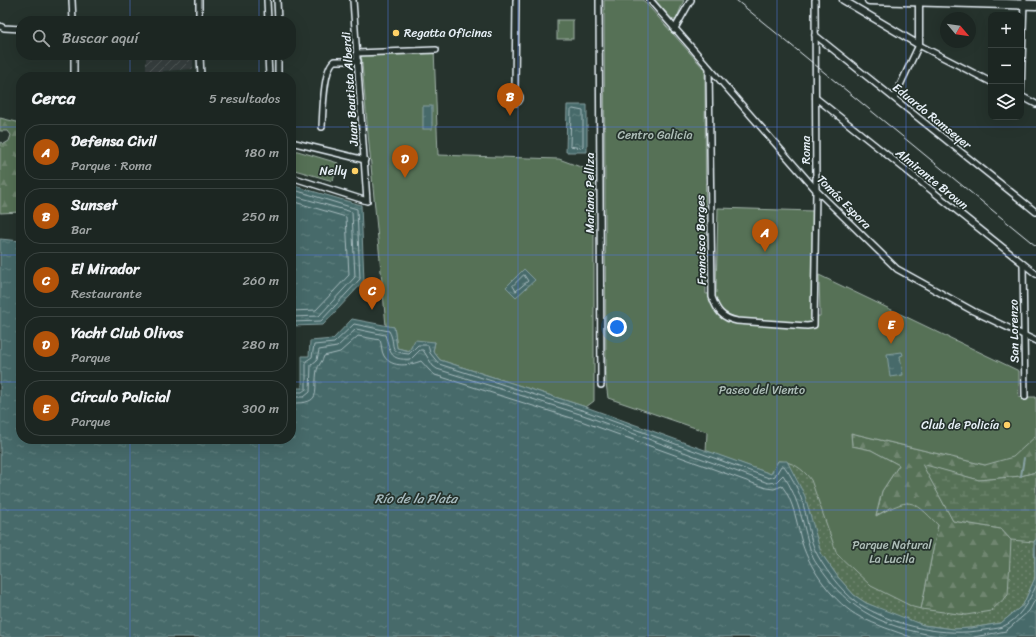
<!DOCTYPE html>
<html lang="es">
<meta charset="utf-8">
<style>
body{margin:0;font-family:Sriracha,sans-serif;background:#29322f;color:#f1f3f6}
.controls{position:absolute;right:12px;top:12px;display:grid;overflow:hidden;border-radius:8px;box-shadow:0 4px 16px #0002}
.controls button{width:36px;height:36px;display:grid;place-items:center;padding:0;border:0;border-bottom:1px solid #3a4340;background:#1c2622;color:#f1f3f6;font:20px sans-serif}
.compass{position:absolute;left:940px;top:12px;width:36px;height:36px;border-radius:50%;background:#1c2622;box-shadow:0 4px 16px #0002;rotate:119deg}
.you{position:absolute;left:617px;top:327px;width:14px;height:14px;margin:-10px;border:3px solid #fff;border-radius:50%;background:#1a73e8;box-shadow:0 0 0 6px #1a73e833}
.badge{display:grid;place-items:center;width:26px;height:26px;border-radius:50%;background:#b45309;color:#fff;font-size:13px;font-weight:700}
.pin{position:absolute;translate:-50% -33px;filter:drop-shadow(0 1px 2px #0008)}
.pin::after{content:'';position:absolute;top:21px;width:14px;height:12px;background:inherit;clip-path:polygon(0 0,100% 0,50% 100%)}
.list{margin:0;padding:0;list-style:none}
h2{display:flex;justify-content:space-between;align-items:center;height:52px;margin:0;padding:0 16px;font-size:17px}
h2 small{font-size:13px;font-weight:400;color:#a0a5a5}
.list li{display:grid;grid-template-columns:26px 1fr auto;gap:12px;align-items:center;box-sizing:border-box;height:56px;margin:0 8px 8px;padding:0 8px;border:1px solid #3a4340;border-radius:16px}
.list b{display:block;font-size:15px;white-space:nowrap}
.list p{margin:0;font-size:13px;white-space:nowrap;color:#a0a5a5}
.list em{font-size:13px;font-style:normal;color:#a0a5a5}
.icon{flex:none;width:22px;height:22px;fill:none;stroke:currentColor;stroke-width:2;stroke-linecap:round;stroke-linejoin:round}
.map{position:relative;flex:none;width:1036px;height:637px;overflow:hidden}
.search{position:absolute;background:#1c2622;box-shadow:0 4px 16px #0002;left:16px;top:16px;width:280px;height:44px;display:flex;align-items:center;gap:10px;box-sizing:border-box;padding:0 14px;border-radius:16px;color:#a0a5a5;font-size:15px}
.panel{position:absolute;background:#1c2622;box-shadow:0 4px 16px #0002;left:16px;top:72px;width:280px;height:372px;border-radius:16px}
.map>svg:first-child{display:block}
</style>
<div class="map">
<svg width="1036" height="637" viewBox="0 0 1036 637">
<defs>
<pattern id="industrial-furrows" width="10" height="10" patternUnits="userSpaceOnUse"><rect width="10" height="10" fill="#374140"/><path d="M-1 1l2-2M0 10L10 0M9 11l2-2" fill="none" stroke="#545d5c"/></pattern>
<pattern id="grass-dots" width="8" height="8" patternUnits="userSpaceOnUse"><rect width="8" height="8" fill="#577157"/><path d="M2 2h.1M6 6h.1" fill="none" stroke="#6f8670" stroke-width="1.8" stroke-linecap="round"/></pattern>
<pattern id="forest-firs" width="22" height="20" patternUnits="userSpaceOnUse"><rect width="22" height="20" fill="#577157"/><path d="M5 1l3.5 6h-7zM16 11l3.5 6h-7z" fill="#6f8670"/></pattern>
<pattern id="wetland-marsh" width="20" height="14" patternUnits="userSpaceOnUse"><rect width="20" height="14" fill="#577157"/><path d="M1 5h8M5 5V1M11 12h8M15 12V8" fill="none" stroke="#6f8670"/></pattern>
<pattern id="water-ripples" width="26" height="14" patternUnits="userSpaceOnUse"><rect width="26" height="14" fill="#476b6a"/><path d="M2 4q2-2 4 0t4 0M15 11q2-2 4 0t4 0" fill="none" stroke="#628180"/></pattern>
</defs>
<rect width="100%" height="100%" fill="#26332d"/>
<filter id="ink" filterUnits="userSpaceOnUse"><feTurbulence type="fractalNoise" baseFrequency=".025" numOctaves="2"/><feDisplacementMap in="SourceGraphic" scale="8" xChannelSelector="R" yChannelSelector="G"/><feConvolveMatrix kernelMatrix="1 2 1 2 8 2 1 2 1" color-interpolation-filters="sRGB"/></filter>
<g filter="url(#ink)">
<!-- industrial -->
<polygon fill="url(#industrial-furrows)" points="146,55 193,55 193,69 163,71 163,77 146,77"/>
<!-- grass -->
<polygon fill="url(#grass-dots)" stroke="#a0b1a8" points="800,447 921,608 966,615 1011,540 1021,476 1036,472 1035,578 1023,605 1001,623 971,628 954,629 923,625 896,616 866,603 854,595 838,577 821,553 812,525 787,461"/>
<!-- forest -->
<g fill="url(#forest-firs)" stroke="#a0b1a8">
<polygon points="0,118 21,123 21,212 0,213 0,142 4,144 9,141 11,135 8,131 0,131"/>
<polygon points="851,433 985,465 1036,436 1036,472 1021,476 979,480 923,465 953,521 1001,529 1011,540 1008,595 991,611 966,615 921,609 938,525 891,507 876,516 882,491 899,465 871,450 852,446"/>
</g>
<!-- wetland -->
<polygon fill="url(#wetland-marsh)" stroke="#a0b1a8" points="922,464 979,480 1021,476 1036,472 1036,539 1034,542 1011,540 1001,529 953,521"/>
<!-- green -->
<g fill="#577157" stroke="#a0b1a8">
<path d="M604 0H643L705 70 706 294 716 293 718 208 813 211 811 316H820L819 275 1019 371V397H1036V436L1013 457 985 465 851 433 852 446 871 450 899 465 882 491 876 516C910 498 911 497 938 525L921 609 913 607 871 586 837 554 811 480C803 469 792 461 778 461L771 474 706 451 707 432 608 398 606 383Z"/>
<polygon points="655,0 684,0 676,20 673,20"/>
<rect x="557" y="20" width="16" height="19"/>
<path d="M434 48 438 155 559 159 594 172V401L586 407 440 360 433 351 435 342 409 351 397 348 394 327 386 326C378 234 368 143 361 51Z"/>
<polygon points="291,149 338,163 333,181 291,169"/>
</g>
<!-- water -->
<g fill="url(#water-ripples)" stroke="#87a1a3">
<polygon points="567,105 587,105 587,152 566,152"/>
<rect x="423" y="106" width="9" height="23"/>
<polygon points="291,185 361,205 364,281 323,325 291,326"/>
<polygon points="0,239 21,241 21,439 291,439 291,388 302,388 302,356 309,356 310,341 333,339 352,319 394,327 397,348 409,351 415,340 435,342 433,351 440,360 586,407 771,474 778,461 787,461 805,496 821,553 838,577 854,595 866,603 923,625 954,629 971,628 1001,623 1023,605 1035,578 1034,542 1036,539 1036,637 0,637"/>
<polygon points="524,269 535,280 516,297 506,287"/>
<polygon points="902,352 903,355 900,356 903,375 890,377 887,354"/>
</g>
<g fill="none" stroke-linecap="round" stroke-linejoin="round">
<!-- shore -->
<g stroke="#a8bbbf" stroke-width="1">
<polygon points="573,109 583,111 583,146 581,148 570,146 571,111"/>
<polyline points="291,189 357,209 360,279 321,321 291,322"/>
<polyline points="291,195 352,212 355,277 319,316 291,317"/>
<polyline points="291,201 346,217 349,275 316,310 291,311"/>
<polygon points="524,275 528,281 516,291 513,286"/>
<path d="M291 392H302L306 389V361L312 357 314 345 334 343 354 324 389 331C397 345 386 352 409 354L418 345H428L430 353 439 364 585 411 769 478 775 476 781 466H784C791 475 797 487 801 498 808 516 808 539 818 556 828 574 846 597 864 607 900 627 944 637 984 630 990 629 997 629 1002 627 1019 620 1029 601 1036 586"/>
<path d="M291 397H304L310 392 311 365 317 360 319 350 337 347 356 329 385 335C391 351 388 361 411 359L420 350H423L433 366 437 369 583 415 768 483 776 482 783 475C800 498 803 528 812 555 814 562 821 569 825 575 854 616 897 631 946 637"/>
<path d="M291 403C324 404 313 392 317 370 318 365 323 361 324 356L340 352 358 336 380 340C382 345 381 351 384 356 392 369 411 365 421 361L429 370 435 375 581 421 766 488 774 489 782 486C794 501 797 525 802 543 810 570 835 604 860 617 876 625 894 631 911 637"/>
<polyline points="974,637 1006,631 1029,611 1036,598"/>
</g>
<!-- stream -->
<polyline stroke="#87a1a3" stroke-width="2" points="1021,476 1024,458"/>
<!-- minor casing -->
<g stroke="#e8f1f8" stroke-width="8">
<g id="minor">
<polyline points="72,0 73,21"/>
<polyline points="199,0 199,21"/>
<polyline points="267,0 268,21"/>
<polyline points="277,0 278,21"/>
<polyline points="516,0 515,89 517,93"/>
<polyline points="599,0 601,385"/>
<polyline points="650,0 816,190 897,269 973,311 1036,341"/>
<polyline points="0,26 4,28 21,29"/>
<polyline points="674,30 691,0"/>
<polyline points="815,35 1036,212"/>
<polyline points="357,53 436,50"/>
<polyline points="74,55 74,77"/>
<polyline points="200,55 201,77"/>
<polyline points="268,55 269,77"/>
<polyline points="278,55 278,77"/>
<path d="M709 68 712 297C717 311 722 318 737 321L807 326 814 325 816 190 815 0"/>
<circle cx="515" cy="98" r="5"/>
<polyline points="1021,96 1024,0"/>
<polyline points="1021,96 1036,104"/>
<polyline points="816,98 1036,274"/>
<polyline points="894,98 919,45 991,82"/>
<path d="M322 127C323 112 323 70 334 61H358"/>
<polyline points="291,142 365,160"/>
<polyline points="291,177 367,201 353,0"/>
<polyline points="1023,265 1025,397"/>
</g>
</g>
<!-- tertiary casing -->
<g stroke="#e8f1f8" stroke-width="9">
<g id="tertiary">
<polyline points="843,0 919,45"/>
<polyline points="919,0 919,45"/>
</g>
</g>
<!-- primary casing -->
<g stroke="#e8f1f8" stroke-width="11">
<polyline id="primary" points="869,0 1036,5"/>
</g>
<!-- minor -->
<use href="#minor" stroke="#26332d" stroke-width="5"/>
<!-- tertiary -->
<use href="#tertiary" stroke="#26332d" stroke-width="6"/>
<!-- primary -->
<use href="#primary" stroke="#26332d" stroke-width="8"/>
<!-- tram -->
<polyline stroke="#e8f1f8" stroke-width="1" points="736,0 1036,246"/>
</g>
</g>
<!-- grid -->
<path fill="none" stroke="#5077e0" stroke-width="1" stroke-opacity="0.55" d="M130 0V21M259 0V21M388 0V637M518 0V637M648 0V637M777 0V637M906 0V637M130 55V77M259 55V77M0 127H21M291 127H1036M0 255H21M291 255H1036M0 382H21M291 382H1036M130 439V637M259 439V637M0 510H1036"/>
<!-- markers -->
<g fill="#ffd166" stroke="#26332d" stroke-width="1.5">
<circle cx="396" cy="33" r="4"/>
<circle cx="355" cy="171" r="4"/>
<circle cx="1007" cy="425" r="4"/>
</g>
<g text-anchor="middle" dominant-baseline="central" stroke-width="3.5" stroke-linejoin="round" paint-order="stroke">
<!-- poi labels -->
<g font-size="12" fill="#e8f1f8" stroke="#26332d" text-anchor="end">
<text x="404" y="33" text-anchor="start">Regatta Oficinas</text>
<text x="347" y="171">Nelly</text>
<text x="999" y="425">Club de Policía</text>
</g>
<!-- street labels -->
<g font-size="12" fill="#e8f1f8" stroke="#26332d">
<text transform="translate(350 89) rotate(-94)">Juan Bautista Alberdi</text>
<text transform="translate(932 116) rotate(39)">Eduardo Ramseyer</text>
<text transform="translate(806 150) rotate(-90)">Roma</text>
<text transform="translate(932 179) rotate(39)">Almirante Brown</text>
<text transform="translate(590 193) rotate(-90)">Mariano Pelliza</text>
<text transform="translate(844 202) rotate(45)">Tomás Espora</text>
<text transform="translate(701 240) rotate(-91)">Francisco Borges</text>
<text transform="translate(1014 331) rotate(-91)">San Lorenzo</text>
</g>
<!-- park labels -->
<g font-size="12" fill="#aebeb8" stroke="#26332d">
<text x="655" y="135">Centro Galicia</text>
<text x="762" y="390">Paseo del Viento</text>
<text x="892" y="545">Parque Natural<tspan x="892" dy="14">La Lucila</tspan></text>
</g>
<!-- water labels -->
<g font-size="13" font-style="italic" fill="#a8bbbf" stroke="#26332d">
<text x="416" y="498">Río de la Plata</text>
</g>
</g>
</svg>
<div class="controls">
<button>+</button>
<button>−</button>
<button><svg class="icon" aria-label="layers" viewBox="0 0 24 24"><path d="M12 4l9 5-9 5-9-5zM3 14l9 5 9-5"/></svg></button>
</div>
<svg class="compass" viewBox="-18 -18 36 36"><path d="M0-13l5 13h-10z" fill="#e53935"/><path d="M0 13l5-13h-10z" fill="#a0a5a5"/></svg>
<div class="you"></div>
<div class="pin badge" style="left:765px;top:252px">A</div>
<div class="pin badge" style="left:510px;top:116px">B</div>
<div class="pin badge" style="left:372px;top:310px">C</div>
<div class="pin badge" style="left:405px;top:178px">D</div>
<div class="pin badge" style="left:891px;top:344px">E</div>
<div class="search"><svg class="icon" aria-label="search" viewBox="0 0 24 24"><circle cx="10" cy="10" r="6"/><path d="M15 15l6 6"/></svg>Buscar aquí</div>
<section class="panel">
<h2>Cerca<small>5 resultados</small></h2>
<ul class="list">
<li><span class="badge">A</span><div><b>Defensa Civil</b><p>Parque · Roma</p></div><em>180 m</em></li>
<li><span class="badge">B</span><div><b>Sunset</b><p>Bar</p></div><em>250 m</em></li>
<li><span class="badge">C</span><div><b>El Mirador</b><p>Restaurante</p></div><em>260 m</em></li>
<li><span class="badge">D</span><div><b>Yacht Club Olivos</b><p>Parque</p></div><em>280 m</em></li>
<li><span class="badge">E</span><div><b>Círculo Policial</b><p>Parque</p></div><em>300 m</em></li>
</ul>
</section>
</div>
